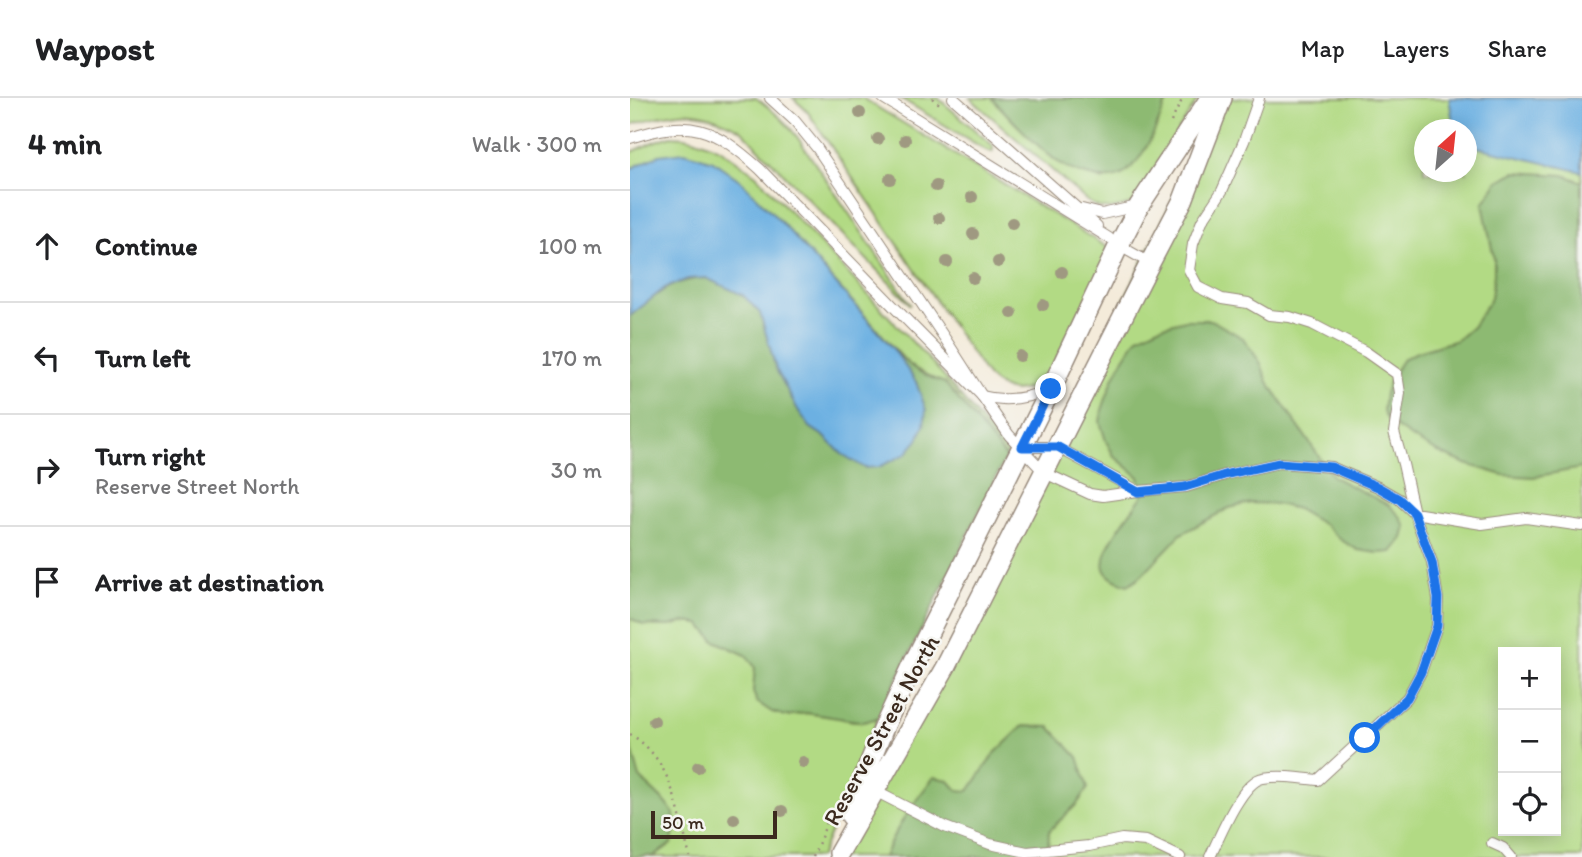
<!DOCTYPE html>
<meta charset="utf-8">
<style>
body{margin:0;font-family:Itim,sans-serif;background:#f2f2f2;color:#202124}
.controls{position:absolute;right:21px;bottom:21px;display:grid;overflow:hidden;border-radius:0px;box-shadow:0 4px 18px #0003}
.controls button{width:63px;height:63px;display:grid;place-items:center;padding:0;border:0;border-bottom:2px solid #e0e0e0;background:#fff;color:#202124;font:35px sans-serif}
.compass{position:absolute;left:784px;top:21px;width:63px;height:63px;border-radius:50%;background:#fff;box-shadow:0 4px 18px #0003;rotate:27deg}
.scale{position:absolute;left:21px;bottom:18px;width:126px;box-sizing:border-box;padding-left:7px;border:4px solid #3b2a1e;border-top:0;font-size:19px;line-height:24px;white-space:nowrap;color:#3b2a1e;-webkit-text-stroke:5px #f6f6f2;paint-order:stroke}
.stop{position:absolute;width:21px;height:21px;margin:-16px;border:5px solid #1a73e8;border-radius:50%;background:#fff}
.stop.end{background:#1a73e8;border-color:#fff;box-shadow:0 2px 7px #0008}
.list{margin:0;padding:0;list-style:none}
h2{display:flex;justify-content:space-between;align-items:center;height:91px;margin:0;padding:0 28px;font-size:30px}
h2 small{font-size:23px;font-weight:400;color:#757577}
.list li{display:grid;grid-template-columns:46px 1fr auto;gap:21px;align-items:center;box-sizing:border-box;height:112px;padding:0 28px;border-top:2px solid #e0e0e0}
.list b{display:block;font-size:26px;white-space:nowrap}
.list p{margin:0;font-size:23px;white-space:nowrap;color:#757577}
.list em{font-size:23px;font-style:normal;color:#757577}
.icon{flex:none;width:38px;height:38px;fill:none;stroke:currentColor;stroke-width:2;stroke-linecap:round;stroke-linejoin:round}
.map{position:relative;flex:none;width:952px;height:759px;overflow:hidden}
header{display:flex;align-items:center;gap:42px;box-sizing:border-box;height:98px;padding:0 35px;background:#fff;border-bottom:2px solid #e0e0e0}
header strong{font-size:33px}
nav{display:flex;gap:38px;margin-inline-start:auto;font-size:24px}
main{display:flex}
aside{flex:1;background:#fff}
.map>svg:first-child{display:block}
</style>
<header>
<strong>Waypost</strong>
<nav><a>Map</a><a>Layers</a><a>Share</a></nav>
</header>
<main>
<aside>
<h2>4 min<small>Walk · 300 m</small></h2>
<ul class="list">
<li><svg class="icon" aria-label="ahead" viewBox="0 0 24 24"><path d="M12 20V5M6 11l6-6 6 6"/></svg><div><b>Continue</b></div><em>100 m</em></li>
<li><svg class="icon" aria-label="left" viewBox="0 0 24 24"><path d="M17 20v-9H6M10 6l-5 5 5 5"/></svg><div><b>Turn left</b></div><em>170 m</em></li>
<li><svg class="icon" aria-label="right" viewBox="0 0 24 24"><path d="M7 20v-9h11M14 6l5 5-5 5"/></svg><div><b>Turn right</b><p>Reserve Street North</p></div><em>30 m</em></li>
<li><svg class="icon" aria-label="arrive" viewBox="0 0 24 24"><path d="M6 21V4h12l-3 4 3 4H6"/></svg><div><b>Arrive at destination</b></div></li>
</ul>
</aside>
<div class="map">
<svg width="952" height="759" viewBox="0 0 952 759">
<rect width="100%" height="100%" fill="#f6f6f2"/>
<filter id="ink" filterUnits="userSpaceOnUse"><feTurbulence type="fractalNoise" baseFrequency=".0143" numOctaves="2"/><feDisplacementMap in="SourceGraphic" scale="14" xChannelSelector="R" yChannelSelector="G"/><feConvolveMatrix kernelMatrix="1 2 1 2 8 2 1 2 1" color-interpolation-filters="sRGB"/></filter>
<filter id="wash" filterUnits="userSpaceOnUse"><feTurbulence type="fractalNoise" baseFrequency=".00686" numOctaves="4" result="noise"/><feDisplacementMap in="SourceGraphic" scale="28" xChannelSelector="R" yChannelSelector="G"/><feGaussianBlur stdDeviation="1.57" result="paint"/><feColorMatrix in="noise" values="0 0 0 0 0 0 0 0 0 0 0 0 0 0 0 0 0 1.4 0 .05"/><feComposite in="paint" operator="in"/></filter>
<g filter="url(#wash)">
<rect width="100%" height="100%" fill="#f4ebda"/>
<!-- green -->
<g fill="#b2da84" stroke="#768251" stroke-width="2" fill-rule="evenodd">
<path d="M0 0H126C143 12 156 23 168 40L281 207 111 32C62 7 51 12 0 27Z"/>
<path d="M163 0H232L482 152 415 283C391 295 378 299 357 278L177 13Z"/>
<polygon points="270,0 308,0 361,46 363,48 363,52 362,54 356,52"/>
<path d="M340 0H362L384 24 426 63 450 74 473 82 515 50 528 26 538 0H569L502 106C483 111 475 115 457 103Z"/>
<path d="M592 0H952V759H208L316 568ZM794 32H836V74H794ZM873 554H926V733H873Z"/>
<polygon points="41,38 55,39 74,44 90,51 126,77 305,268 378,355 376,359 315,285 304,281 280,268 153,126 111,83 2,69 0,71 0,55 23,44"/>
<polygon points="0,520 14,527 39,528 55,524 70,526 85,543 116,557 125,569 123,594 156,618 176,615 202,618 223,623 248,620 190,759 22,759 41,746 37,706 10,681 5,667 0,644"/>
</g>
<!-- forest -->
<g fill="#8dba72" stroke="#647248" stroke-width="2">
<path d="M362 0H538C529 24 516 59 495 75 477 88 440 74 424 61 402 44 381 21 362 0Z"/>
<polygon points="885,74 934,77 952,84 952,370 903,379 873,377 836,366 808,354 781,339 759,324 753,314 755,295 760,281 773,261 787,254 827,242 842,229 861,200 864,176 864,161 853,106 868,83"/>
<path d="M76 180 113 197 130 215 146 271 168 312 180 329 195 339 212 356 296 312 286 284 262 249C279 268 290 277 315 285L376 359 248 620 234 624 176 615 156 618 142 614 127 604 123 594 125 569 116 557 85 543 70 526 55 524 39 528 13 527 0 520V218C27 196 39 182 76 180Z"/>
<path d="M555 222H581L613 240 630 264 638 284 703 379 759 407 769 417 776 429 773 440 762 454 748 455 728 452 711 442 696 428 667 411 647 406 621 405 599 410 551 436 511 478 498 487C489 484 480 481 475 473 465 456 503 412 513 397L509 379 484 358 476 343 470 324 472 312 483 281 491 265 508 239 529 229Z"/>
<path d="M393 628 420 629 448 659 458 690 447 706 419 733 418 759H254C266 729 284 704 304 679L318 682 327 692 339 693 364 656Z"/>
<polygon points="0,644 10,680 37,706 44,716 45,731 41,746 24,758 0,759"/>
</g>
<!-- water -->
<g fill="#6cb0e2" stroke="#546d80" stroke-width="2">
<polygon points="819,0 952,0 952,74 842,48 837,42 836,32 824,31"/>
<polygon points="55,54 83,63 111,83 153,126 262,249 286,284 296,312 294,327 288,342 276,356 249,369 235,370 212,356 195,339 180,329 168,312 146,271 130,215 113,197 76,180 58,181 35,190 0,218 0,71 29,57"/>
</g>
</g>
<g filter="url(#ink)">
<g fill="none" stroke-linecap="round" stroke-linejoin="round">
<!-- lane casing -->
<g stroke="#988a7c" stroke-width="12">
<g id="lane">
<polyline points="253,0 479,140"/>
<polyline points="323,0 467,128"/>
<polyline points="629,0 614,43 592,93 572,123 563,146 559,172 568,189 592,201 618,205 639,217 660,219 682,226 736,254 767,276 770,295 764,334 773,366 784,415 852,426 896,420 952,428"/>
<path d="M0 40C61 20 83 29 130 71L266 211 352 298 314 239 187 50 165 23 140 0"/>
<polyline points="452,111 472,116 508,108"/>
<polyline points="488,147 520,165"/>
<polyline points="352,298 379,337 415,375 460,396 473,398 508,393 427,349 392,349"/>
<path d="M352 298C374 304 396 301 417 292"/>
<path d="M508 393 556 389 598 376 649 365 701 369 748 389 769 401 784 415 802 464 808 501 807 528 791 574 777 600 688 682C670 680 651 677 633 680 612 683 589 740 580 759"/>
<polyline points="243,692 315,729 360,746 397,754 459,748 492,741 516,743 550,759"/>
<polyline points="862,745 873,750 881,759"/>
</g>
</g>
<!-- street casing -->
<g stroke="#988a7c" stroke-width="22">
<g id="street">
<polyline points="221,718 231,686 255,627 284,564 421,291 489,147 509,108 580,0"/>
<polyline points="209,755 316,568 520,165 553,102 592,0"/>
</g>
</g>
<!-- path -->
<g stroke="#988a7c" stroke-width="2.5" stroke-dasharray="2 5" stroke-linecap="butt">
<polyline points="302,0 312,8"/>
<polyline points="541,24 553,0"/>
<path d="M0 636C43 662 48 714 60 759"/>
<polyline points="183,759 204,707"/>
</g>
<!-- lane -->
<use href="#lane" stroke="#fff" stroke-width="10"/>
<!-- street -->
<use href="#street" stroke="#fff" stroke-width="19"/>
</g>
<!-- trees -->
<g fill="#9f9981">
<circle cx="230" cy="15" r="6"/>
<circle cx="248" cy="41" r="6"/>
<circle cx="275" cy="42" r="6"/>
<circle cx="260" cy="81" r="6"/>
<circle cx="306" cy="88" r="6"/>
<circle cx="342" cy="99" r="6"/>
<circle cx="309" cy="120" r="6"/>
<circle cx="382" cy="125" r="6"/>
<circle cx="343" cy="136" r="6"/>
<circle cx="317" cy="164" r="6"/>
<circle cx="368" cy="164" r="6"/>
<circle cx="432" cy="174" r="6"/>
<circle cx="343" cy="180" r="6"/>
<circle cx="413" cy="207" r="6"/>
<circle cx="382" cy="215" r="6"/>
<circle cx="390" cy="258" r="6"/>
<circle cx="24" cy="623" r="6"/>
<circle cx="173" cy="664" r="6"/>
<circle cx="68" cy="669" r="6"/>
<circle cx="152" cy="713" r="6"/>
<circle cx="104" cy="721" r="6"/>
</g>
</g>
<g fill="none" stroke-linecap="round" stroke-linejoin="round" filter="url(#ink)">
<!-- route -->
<polyline stroke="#1a73e8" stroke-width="9" points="421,291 392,349 428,349 508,394 555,389 598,376 649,365 701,369 748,389 769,401 784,415 802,464 808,500 807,528 791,574 777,600 735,640"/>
</g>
<g text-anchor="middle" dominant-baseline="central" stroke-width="5" stroke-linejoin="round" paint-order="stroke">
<!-- street labels -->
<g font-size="24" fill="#3b2a1e" stroke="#f6f6f2">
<text transform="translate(251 632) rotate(-61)">Reserve Street North</text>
</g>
</g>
</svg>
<div class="controls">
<button>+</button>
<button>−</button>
<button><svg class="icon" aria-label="locate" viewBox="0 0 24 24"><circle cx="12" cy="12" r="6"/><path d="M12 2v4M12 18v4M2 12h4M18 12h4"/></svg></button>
</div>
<svg class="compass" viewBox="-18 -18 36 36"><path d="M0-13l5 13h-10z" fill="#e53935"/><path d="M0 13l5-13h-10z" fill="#757577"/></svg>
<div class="scale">50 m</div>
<div class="stop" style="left:735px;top:640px"></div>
<div class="stop end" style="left:421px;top:291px"></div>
</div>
</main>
